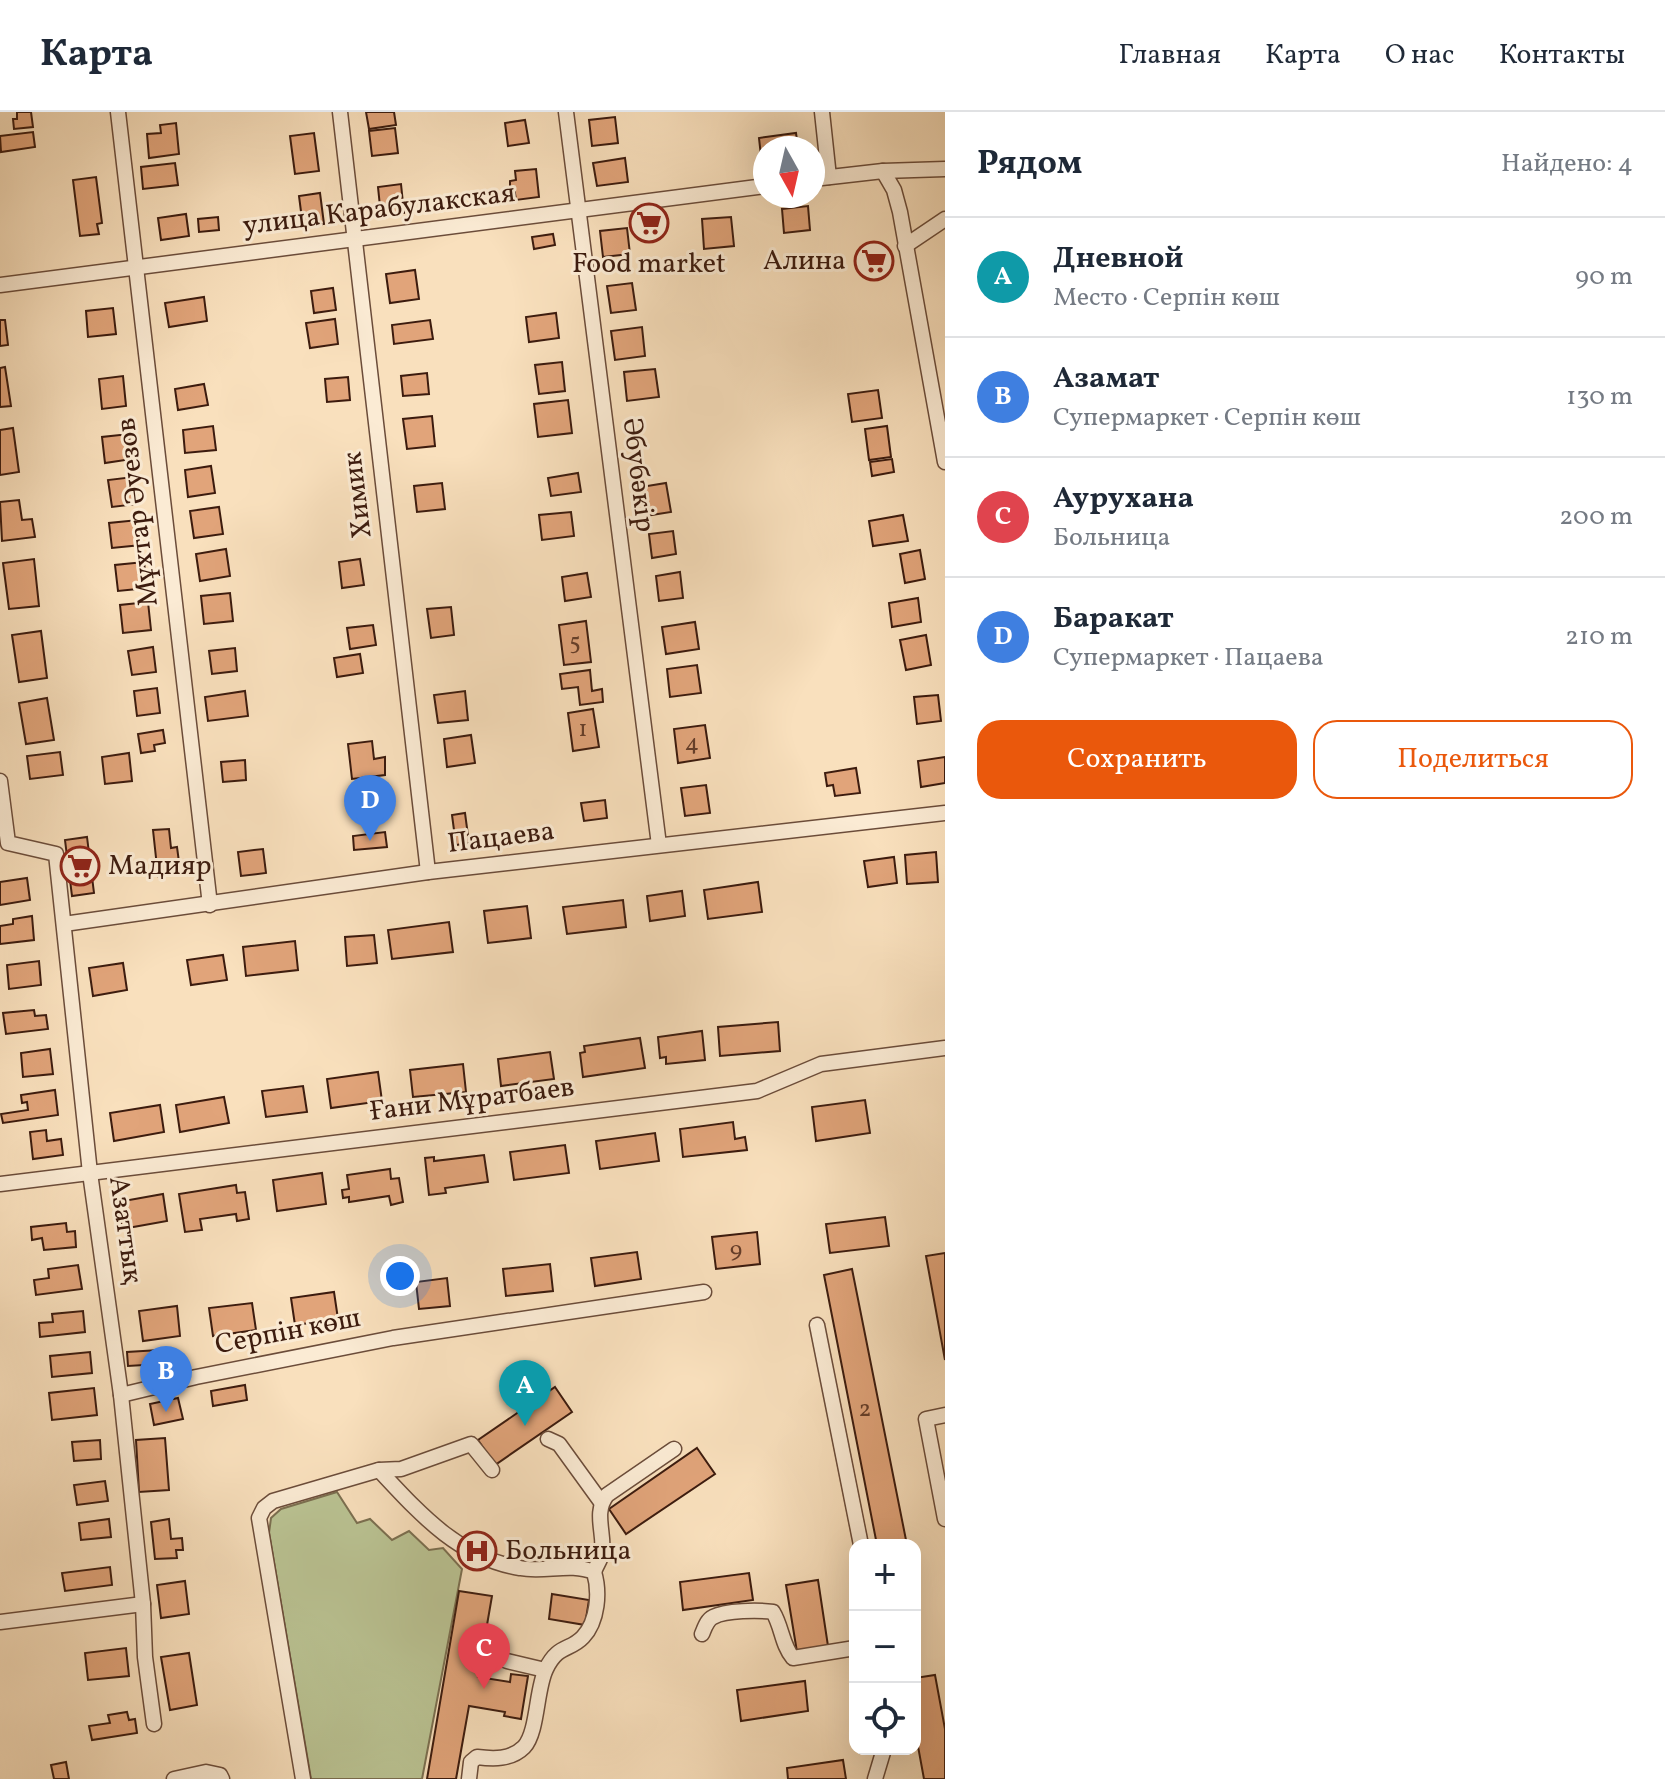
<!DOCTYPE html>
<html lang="ru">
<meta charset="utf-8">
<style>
body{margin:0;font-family:Vollkorn,serif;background:#f2f2f3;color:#1f2937}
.controls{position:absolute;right:24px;bottom:24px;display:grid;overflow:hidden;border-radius:16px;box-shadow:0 8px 32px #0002}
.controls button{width:72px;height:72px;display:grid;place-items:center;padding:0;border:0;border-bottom:2px solid #e0e1e3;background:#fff;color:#1f2937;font:40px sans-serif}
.compass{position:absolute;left:753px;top:24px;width:72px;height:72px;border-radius:50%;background:#fff;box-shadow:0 8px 32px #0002;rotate:172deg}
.you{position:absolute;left:400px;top:1164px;width:28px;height:28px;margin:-20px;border:6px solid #fff;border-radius:50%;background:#1a73e8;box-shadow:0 0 0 12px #1a73e833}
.badge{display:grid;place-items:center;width:52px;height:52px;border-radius:50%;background:#ea580c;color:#fff;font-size:26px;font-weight:700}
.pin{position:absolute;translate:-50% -66px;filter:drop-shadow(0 2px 4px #0008)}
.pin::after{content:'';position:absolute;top:42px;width:28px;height:24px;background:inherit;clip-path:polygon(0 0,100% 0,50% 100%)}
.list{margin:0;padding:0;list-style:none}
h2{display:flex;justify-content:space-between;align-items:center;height:104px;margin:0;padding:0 32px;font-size:34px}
h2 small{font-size:26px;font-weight:400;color:#747a83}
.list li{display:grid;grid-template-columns:52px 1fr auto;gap:24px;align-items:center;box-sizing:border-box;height:120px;padding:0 32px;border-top:2px solid #e0e1e3}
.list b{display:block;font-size:30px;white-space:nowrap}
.list p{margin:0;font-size:26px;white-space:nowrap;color:#747a83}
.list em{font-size:26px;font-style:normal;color:#747a83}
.actions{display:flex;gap:16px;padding:24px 32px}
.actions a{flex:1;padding:18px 0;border:2px solid #ea580c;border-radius:24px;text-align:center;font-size:28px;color:#ea580c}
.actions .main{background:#ea580c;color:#fff}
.icon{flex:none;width:44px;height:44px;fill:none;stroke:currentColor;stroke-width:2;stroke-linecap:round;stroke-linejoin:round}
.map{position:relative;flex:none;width:945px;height:1667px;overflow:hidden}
header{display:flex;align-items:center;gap:48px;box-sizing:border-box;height:112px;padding:0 40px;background:#fff;border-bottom:2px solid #e0e1e3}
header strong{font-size:38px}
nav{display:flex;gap:44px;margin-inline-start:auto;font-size:28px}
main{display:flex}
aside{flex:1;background:#fff}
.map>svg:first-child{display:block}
</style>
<header>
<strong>Карта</strong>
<nav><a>Главная</a><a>Карта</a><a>О нас</a><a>Контакты</a></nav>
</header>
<main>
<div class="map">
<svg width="945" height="1667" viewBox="0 0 945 1667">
<rect width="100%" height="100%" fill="#f9e0bd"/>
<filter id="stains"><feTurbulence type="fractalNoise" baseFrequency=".0025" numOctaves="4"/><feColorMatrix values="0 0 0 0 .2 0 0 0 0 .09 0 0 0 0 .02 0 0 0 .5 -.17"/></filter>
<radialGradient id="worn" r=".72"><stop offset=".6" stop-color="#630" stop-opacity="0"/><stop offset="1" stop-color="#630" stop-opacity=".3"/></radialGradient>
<!-- green -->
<polygon fill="#bac393" stroke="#7b6f50" stroke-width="2" points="337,1380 357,1411 370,1407 392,1428 409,1419 429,1438 443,1436 462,1457 422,1667 311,1667 269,1421 271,1406 281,1397"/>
<!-- building -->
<g fill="#e1a47a" stroke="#3c1b0e" stroke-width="2">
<polygon points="17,0 31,0 33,15 14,17 13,7 17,7"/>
<polygon points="366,0 394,0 396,13 369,17"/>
<polygon points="615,5 618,31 592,34 589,8"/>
<polygon points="525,8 529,31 508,34 505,11"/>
<polygon points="176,11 179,42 149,46 147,22 161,21 160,13"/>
<polygon points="395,16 398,41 372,44 369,19"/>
<polygon points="33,20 35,35 1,40 0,24"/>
<polygon points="314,21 319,59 295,62 290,24"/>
<polygon points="796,21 798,36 765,36 765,52 762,53 759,26"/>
<polygon points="625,46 628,70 597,74 593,51"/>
<polygon points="175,51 178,73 143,77 141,55"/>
<polygon points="536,57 539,85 516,88 514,75 510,76 510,69 516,68 515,59"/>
<polygon points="96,65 102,111 97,112 99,122 80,124 73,68"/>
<polygon points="401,72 404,101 381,104 378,75"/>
<polygon points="320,81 324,112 303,115 299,84"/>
<polygon points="808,94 810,118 784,121 782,97"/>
<polygon points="186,102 189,124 161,128 158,106"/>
<polygon points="658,103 660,117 640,120 638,106"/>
<polygon points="218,105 219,118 199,120 198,107"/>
<polygon points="731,105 734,134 704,137 702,107"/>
<polygon points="627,116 630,142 603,145 600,119"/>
<polygon points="553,122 555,133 534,137 532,125"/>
<polygon points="879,137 883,159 869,162 864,140"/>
<polygon points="415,158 419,187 390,191 386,162"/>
<polygon points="632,171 636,198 611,201 607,174"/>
<polygon points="333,176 336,198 314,201 311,179"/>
<polygon points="204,185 207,209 169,215 165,191"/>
<polygon points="113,196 116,222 88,225 86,199"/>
<polygon points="556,201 559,226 529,230 526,205"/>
<polygon points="335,207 338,232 310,236 306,211"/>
<polygon points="0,208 5,208 8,233 0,234"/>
<polygon points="430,208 433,227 394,232 392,213"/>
<polygon points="642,215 645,244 615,248 611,219"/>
<polygon points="562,250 565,279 539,282 535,253"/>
<polygon points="5,255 11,294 0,295 0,256"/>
<polygon points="655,257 659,285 627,289 624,260"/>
<polygon points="427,261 429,282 403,284 401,264"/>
<polygon points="123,264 126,294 102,297 99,267"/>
<polygon points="348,265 350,288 327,290 325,267"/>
<polygon points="204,272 208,293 178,298 175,277"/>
<polygon points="878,278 882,306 852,310 848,282"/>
<polygon points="568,288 572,321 538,325 534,292"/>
<polygon points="432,304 435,334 407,337 403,307"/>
<polygon points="213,314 216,338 185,341 183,318"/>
<polygon points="887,314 891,345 869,348 865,317"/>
<polygon points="13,316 19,360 0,363 0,318"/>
<polygon points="129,322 132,347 105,351 102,325"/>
<polygon points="892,347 894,360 872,364 870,350"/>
<polygon points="211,354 215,381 188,385 185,358"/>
<polygon points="578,361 581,380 551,384 548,366"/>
<polygon points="133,365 137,392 112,395 108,368"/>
<polygon points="442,371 445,397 417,400 414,374"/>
<polygon points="666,371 671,400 645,404 641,375"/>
<polygon points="19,388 22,408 32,407 35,425 2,429 0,390"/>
<polygon points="219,395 223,422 194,426 190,399"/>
<polygon points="571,400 574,424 542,428 539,403"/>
<polygon points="903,403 908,429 873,434 869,409"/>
<polygon points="138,408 141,433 112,436 109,411"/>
<polygon points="673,419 676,442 652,446 649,422"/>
<polygon points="226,437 230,464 200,469 196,442"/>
<polygon points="920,438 925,467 905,471 900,442"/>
<polygon points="34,447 39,494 9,497 3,451"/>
<polygon points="360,447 364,473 342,476 339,450"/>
<polygon points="144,450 147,476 118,479 115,453"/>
<polygon points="680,460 683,486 659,489 656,464"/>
<polygon points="587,461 591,485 565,489 562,465"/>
<polygon points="230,481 233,509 204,512 201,484"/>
<polygon points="918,486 921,510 892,515 889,491"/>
<polygon points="148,490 151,518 123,521 120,493"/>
<polygon points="451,495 454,523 431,526 427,497"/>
<polygon points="586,509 591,550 564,553 559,513"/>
<polygon points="695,510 699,537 666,542 662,515"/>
<polygon points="373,513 376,533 350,537 347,516"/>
<polygon points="41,519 47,566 19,570 12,523"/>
<polygon points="926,523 931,553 906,558 900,528"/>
<polygon points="153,535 156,560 132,563 128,539"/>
<polygon points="235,536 237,559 212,562 209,539"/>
<polygon points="360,542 363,561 337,565 334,546"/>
<polygon points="697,553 701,581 670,585 667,557"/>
<polygon points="590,558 592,579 602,577 603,590 580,593 578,575 562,577 560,562"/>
<polygon points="157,576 160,601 137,604 134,579"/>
<polygon points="245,579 248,604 208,609 205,585"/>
<polygon points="465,579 468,608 438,611 434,583"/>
<polygon points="938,583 941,609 917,612 914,585"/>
<polygon points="47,586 54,628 26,632 19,591"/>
<polygon points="593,597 599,635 573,639 568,601"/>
<polygon points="705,613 710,646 678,651 674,617"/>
<polygon points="163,618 165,631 154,633 155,639 141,641 138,622"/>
<polygon points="471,623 475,651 447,655 444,627"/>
<polygon points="372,629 374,647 385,645 385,663 352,667 348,632"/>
<polygon points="60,640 63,663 30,667 27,644"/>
<polygon points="129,641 132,669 105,672 102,645"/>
<polygon points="945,645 945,671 921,675 918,649"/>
<polygon points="245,648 246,668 223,670 221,650"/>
<polygon points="856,656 860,681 835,684 833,673 827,674 825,661"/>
<polygon points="706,673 710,701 685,704 681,676"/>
<polygon points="605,688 607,706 584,709 581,691"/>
<polygon points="465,701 469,731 456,733 452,703"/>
<polygon points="169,717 171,736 177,735 179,750 175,751 177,761 158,764 153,718"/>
<polygon points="385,720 387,735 354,738 353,724"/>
<polygon points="87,725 94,781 72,784 65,728"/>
<polygon points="263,737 266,761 241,764 238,740"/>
<polygon points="936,740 938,770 907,772 905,743"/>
<polygon points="894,745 897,771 868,775 864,749"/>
<polygon points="27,766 30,788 0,793 0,770"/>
<polygon points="758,770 762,800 708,807 704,778"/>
<polygon points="682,779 685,804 650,809 647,784"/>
<polygon points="623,788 626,815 567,822 563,795"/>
<polygon points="527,794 531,826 488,831 484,799"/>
<polygon points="32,804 34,828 0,832 0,814 13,812 13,807"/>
<polygon points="449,810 453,840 392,847 388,818"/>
<polygon points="374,823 377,851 347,854 345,825"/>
<polygon points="295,829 298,858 246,864 243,835"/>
<polygon points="223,843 227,868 191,873 187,848"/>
<polygon points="39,849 41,873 9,877 7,853"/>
<polygon points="123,851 127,878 93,884 89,856"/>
<polygon points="34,898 35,904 46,903 48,917 6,922 3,901"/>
<polygon points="778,910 780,939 720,944 718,915"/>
<polygon points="702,919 705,948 666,952 666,945 660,946 658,925"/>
<polygon points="640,926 645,956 583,965 580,941 585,940 584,934"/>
<polygon points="50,937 53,962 23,965 21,941"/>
<polygon points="550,940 554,967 501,974 498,947"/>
<polygon points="463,952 466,980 413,985 410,958"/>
<polygon points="378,960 382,989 331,996 327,967"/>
<polygon points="303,974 307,1000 266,1005 262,979"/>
<polygon points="55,978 58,1003 3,1011 1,1002 28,998 27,990 22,991 21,983"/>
<polygon points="224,985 229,1011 180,1020 176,993"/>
<polygon points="865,988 870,1021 816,1029 812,995"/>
<polygon points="160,993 164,1020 114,1029 110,1001"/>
<polygon points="733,1010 735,1027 745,1025 747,1038 683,1045 680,1017"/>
<polygon points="46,1018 47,1029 61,1027 63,1043 33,1047 30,1020"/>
<polygon points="655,1021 659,1049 600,1057 596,1029"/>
<polygon points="565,1033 569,1061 514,1068 510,1040"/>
<polygon points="484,1043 488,1070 445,1076 446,1081 429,1083 425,1046 434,1045 434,1049"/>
<polygon points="390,1057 391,1067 399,1066 403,1090 391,1093 389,1084 349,1090 349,1085 343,1086 342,1078 349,1077 347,1063"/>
<polygon points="322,1061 326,1092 277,1099 273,1068"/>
<polygon points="236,1073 237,1081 245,1080 249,1107 237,1109 236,1102 200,1107 202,1118 185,1120 179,1082"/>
<polygon points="163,1082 167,1109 122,1117 118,1090"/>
<polygon points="885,1105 889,1134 830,1141 826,1112"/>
<polygon points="66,1111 67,1120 75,1119 76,1135 44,1138 42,1126 32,1128 31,1115"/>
<polygon points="757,1120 760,1152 716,1157 712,1125"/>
<polygon points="637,1140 641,1167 595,1174 591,1146"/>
<polygon points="945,1141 945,1248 926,1144"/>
<polygon points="550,1152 553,1179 506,1184 503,1157"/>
<polygon points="78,1153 82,1177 36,1183 34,1168 49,1166 48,1157"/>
<polygon points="852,1157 907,1433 877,1433 824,1163"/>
<polygon points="447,1166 450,1194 419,1197 416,1170"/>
<polygon points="334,1180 338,1207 295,1213 291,1186"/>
<polygon points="252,1191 256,1218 213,1224 209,1196"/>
<polygon points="177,1194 180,1224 143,1229 139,1199"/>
<polygon points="83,1199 85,1220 40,1225 39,1211 53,1210 52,1202"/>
<polygon points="159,1238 160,1252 128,1254 127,1240"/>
<polygon points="90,1240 92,1261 52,1265 50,1244"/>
<polygon points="245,1273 247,1288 213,1294 211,1279"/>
<polygon points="555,1275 572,1300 495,1353 478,1328"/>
<polygon points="94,1276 97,1303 52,1308 49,1281"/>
<polygon points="178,1286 183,1307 154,1313 150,1292"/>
<polygon points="165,1326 169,1378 139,1380 136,1328"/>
<polygon points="100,1328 101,1347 74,1349 72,1330"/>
<polygon points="697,1336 715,1362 626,1422 609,1397"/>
<polygon points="105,1369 108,1389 77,1393 74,1373"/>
<polygon points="109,1407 111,1425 81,1428 79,1411"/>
<polygon points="169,1407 171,1427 182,1426 183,1438 176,1438 177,1446 155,1447 151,1410"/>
<polygon points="110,1455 112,1473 65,1479 62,1461"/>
<polygon points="749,1461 753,1488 683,1498 680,1470"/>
<polygon points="818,1468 828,1534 797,1540 786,1473"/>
<polygon points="185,1469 189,1502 161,1506 157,1473"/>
<polygon points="459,1479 492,1484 478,1565 510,1570 511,1562 528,1564 521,1607 504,1604 505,1600 469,1594 456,1667 427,1667"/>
<polygon points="552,1482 589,1488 585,1513 549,1507"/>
<polygon points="126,1536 129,1564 88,1568 85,1541"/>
<polygon points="189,1541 197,1593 170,1598 161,1545"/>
<polygon points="935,1563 945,1617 945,1667 924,1667 915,1618 915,1566"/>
<polygon points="805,1569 808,1599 741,1609 737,1578"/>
<polygon points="127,1600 129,1608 135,1607 137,1621 92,1628 89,1614 110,1611 108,1603"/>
<polygon points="843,1648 846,1667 788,1667 787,1656"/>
<polygon points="66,1650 69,1667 54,1667 51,1653"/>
</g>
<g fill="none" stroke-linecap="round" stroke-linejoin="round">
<!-- minor casing -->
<g stroke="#6b4c3a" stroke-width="17">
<g id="minor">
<polyline points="118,0 210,793"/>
<polyline points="340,0 428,760"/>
<polyline points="566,0 659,733"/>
<polyline points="822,0 829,65"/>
<polyline points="883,59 894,78 900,100 945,350"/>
<polyline points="813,67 883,59 945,57"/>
<polyline points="905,134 945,107"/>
<polyline points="0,173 765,74"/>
<polyline points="0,669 8,731 56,742 90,1061 121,1283 143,1492 145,1545 154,1612"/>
<polyline points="64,812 428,760 945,701"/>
<polyline points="0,1072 757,979 821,952 945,936"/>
<polyline points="817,1213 861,1433"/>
<polyline points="121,1283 196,1265 393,1226 704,1180"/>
<polyline points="945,1303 926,1307 945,1407"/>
<polyline points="548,1327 559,1332 601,1390"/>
<polyline points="379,1358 401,1357 471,1332 492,1358"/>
<path d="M594 1460C596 1454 601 1447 602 1441 605 1421 593 1401 607 1383L674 1337"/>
<polyline points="0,1510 143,1492"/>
<path d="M702 1522C705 1515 707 1508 713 1505 726 1498 759 1498 773 1500 782 1515 782 1533 793 1546L855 1536"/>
<polyline points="507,1549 545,1558"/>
<polyline points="174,1667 206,1660 220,1663 222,1667"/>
<path d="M303 1667 259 1406 264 1396 273 1389 379 1358C420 1402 459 1446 520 1456 545 1461 570 1450 594 1460 600 1480 598 1509 583 1525 570 1539 558 1532 546 1557 536 1577 538 1620 524 1635 511 1648 493 1647 477 1645L471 1650 469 1667"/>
<polyline points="875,1667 884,1637"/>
</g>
</g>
<!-- minor -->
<use href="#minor" stroke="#fbebd4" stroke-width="14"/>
</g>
<!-- icons -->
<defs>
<g id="supermarket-ring" transform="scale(2)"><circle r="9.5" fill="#fbebd4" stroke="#8f2418" stroke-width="1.5"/><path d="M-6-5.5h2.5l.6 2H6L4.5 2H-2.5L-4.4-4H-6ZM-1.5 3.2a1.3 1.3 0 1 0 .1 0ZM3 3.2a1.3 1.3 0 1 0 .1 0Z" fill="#8f2418"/></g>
<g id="hospital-ring" transform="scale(2)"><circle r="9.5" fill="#fbebd4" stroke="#8f2418" stroke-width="1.5"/><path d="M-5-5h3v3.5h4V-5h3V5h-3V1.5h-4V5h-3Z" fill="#8f2418"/></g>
</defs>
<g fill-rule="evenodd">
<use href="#supermarket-ring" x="649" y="111"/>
<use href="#supermarket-ring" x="874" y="149"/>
<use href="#supermarket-ring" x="80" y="754"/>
<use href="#hospital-ring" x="477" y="1439"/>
</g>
<g text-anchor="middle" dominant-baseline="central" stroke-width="6" stroke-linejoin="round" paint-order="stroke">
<!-- number labels -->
<g font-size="24" fill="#653d29">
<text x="575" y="531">5</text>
<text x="583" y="618">1</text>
<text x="692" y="632">4</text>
<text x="736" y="1139">9</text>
<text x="865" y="1298">2</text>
</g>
<!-- street labels -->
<g font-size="28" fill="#3c1b0e" stroke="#fbebd4">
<text transform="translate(379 98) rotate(-7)">улица Карабулакская</text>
<text transform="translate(638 363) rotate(83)">Әбубәкір</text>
<text transform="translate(358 383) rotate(-97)">Химик</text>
<text transform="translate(138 400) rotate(-97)">Мұхтар Әуезов</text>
<text transform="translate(501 726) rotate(-7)">Пацаева</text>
<text transform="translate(472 988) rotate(-7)">Ғани Мұратбаев</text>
<text transform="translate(125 1118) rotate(82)">Азаттық</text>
<text transform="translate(288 1220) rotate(-11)">Серпін көш</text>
</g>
<!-- poi labels -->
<g font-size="28" fill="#3c1b0e" stroke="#fbebd4" text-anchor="start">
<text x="846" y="149" text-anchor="end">Алина</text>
<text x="649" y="152" text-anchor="middle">Food market</text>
<text x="108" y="754">Мадияр</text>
<text x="505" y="1439">Больница</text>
</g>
</g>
<rect width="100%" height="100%" filter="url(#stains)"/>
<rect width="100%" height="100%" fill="url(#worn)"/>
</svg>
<div class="controls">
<button>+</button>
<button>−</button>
<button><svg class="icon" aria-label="locate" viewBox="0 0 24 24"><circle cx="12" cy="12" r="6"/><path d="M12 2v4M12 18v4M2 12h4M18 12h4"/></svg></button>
</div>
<svg class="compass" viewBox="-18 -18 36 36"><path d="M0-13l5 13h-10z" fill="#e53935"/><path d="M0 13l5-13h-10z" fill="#747a83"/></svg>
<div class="you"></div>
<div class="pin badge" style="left:525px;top:1314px;background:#0f9aa8">A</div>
<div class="pin badge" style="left:166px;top:1300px;background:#3f7fe0">B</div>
<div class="pin badge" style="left:484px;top:1577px;background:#e0444e">C</div>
<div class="pin badge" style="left:370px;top:729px;background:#3f7fe0">D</div>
</div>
<aside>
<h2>Рядом<small>Найдено: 4</small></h2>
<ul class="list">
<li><span class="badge" style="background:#0f9aa8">A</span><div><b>Дневной</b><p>Место · Серпін көш</p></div><em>90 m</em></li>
<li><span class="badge" style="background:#3f7fe0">B</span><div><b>Азамат</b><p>Супермаркет · Серпін көш</p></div><em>130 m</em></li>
<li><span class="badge" style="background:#e0444e">C</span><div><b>Аурухана</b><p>Больница</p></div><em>200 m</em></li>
<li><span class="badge" style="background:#3f7fe0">D</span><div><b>Баракат</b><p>Супермаркет · Пацаева</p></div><em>210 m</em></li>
</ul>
<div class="actions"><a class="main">Сохранить</a><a>Поделиться</a></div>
</aside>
</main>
